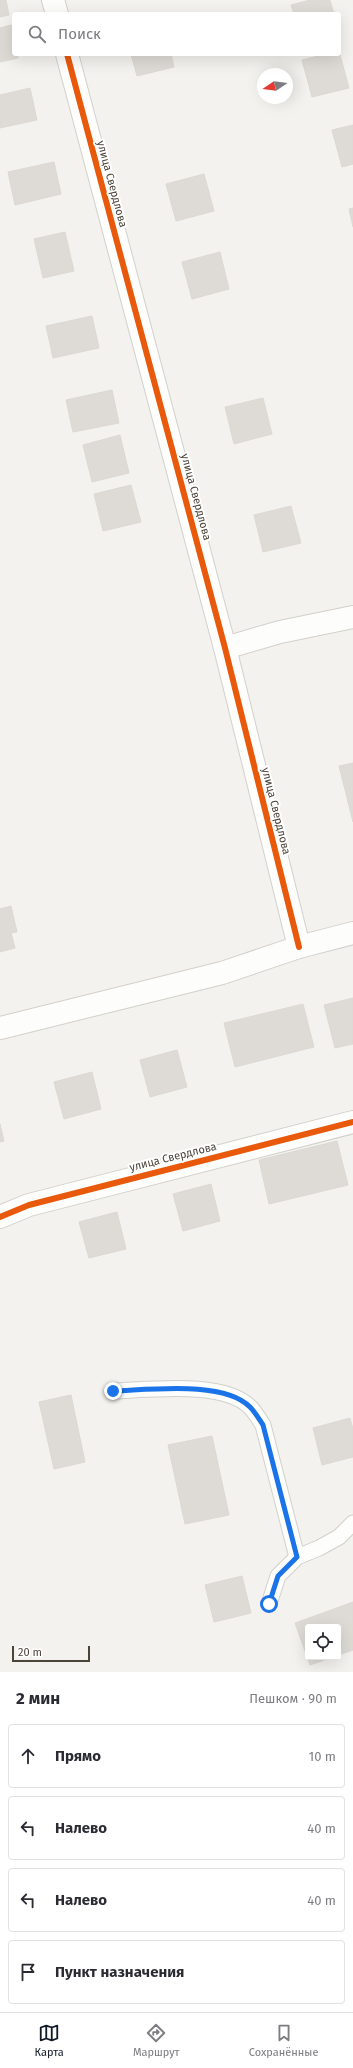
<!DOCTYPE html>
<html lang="ru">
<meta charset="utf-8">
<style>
body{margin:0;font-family:"Fira Sans",sans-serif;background:#f2f2f3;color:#2b2b33}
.controls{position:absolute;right:12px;bottom:12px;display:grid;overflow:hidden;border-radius:4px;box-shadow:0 4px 16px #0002}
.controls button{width:36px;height:36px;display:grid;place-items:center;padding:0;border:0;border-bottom:1px solid #e1e1e2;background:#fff;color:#2b2b33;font:20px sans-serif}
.compass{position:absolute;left:257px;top:68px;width:36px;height:36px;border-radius:50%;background:#fff;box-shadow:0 4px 16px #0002;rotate:257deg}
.scale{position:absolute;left:12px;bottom:10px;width:78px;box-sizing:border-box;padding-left:4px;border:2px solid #4b4439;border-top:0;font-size:11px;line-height:14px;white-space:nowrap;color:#4b4439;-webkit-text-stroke:3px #fff;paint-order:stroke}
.stop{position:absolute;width:12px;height:12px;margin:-9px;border:3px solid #1a73e8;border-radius:50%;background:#fff}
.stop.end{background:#1a73e8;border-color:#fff;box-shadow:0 1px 4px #0008}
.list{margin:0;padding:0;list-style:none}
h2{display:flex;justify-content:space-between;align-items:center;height:52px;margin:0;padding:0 16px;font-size:17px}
h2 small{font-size:13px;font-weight:400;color:#7c7c81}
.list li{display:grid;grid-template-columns:26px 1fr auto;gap:12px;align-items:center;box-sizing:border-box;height:64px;margin:0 8px 8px;padding:0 8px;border:1px solid #e1e1e2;border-radius:4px}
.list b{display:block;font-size:15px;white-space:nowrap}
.list em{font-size:13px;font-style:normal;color:#7c7c81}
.icon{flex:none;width:22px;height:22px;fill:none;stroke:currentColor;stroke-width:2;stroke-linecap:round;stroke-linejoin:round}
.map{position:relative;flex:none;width:353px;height:1672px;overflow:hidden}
.search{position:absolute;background:#fff;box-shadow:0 4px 16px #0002;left:12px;right:12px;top:12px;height:44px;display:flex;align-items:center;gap:10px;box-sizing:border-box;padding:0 14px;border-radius:4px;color:#7c7c81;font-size:15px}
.sheet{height:340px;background:#fff}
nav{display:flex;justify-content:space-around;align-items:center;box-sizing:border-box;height:56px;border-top:1px solid #e1e1e2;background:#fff;font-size:11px;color:#7c7c81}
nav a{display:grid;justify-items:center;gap:2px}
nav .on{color:#111827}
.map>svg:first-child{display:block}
</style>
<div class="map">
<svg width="353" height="1672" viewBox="0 0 353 1672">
<rect width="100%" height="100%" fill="#f4f2ee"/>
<!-- building -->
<g fill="#dedbd6" stroke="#dcd9d4">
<polygon points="0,0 6,0 9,15 0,17"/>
<polygon points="310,0 330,0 334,14 294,14 291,5"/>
<polygon points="11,25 14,37 14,54 18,54 18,58 0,62 0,28"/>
<polygon points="339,51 349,88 312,97 302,60 327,54 339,54"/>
<polygon points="131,54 171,54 174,67 137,76"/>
<polygon points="30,88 37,120 0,128 0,95"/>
<polygon points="353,125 353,164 342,167 332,130"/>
<polygon points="54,162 61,194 15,205 8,172"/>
<polygon points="204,174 214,211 176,221 166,184"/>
<polygon points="353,208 353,227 349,209"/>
<polygon points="65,232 74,271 43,278 34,239"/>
<polygon points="220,252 229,289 192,299 182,262"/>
<polygon points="92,316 99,348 53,358 46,326"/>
<polygon points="112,390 119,423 73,432 66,400"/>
<polygon points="263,398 272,434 234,444 225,407"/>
<polygon points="120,435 129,473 92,482 83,445"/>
<polygon points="131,485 141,522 103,531 94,494"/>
<polygon points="291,506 301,543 263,552 254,515"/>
<polygon points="353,763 353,822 339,766"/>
<polygon points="11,906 17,932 11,933 15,948 0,952 0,909"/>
<polygon points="353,998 353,1044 335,1048 324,1005"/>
<polygon points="303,1004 314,1047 235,1067 224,1023"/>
<polygon points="177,1050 187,1087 150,1097 140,1060"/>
<polygon points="92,1072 101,1109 64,1119 54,1082"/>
<polygon points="0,1124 4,1141 0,1142"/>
<polygon points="337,1141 348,1185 269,1204 259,1160"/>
<polygon points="211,1184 220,1221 183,1231 173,1194"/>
<polygon points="117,1212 126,1249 89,1258 79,1222"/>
<polygon points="71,1395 85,1462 54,1469 39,1402"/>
<polygon points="350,1418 353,1429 353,1457 322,1465 313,1428"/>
<polygon points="212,1436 229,1515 185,1524 168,1445"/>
<polygon points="242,1576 251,1613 214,1622 205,1585"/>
<polygon points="353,1602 353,1650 338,1655 338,1627 308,1627 308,1657 333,1657 310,1665 295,1623"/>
</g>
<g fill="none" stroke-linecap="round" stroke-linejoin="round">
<!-- lane casing -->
<g stroke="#d2d0cb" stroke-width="17">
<g id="lane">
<path d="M113 1391C148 1390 224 1380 250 1407 255 1412 259 1419 263 1425L297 1557"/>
<polyline points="269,1604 278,1576 297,1557 319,1548 339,1537 353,1523"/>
</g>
</g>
<!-- street casing -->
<g stroke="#d2d0cb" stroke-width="24">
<g id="street">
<polyline points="53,0 57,14"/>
<polyline points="67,54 225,648 299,947"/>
<polyline points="225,648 280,632 353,617"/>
<polyline points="0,1028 222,973 299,947 353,933"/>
<polyline points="0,1217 29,1205 353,1122"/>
</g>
</g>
<!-- lane -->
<use href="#lane" stroke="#fdfdfc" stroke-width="15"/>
<!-- street -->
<use href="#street" stroke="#fdfdfc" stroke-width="22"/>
<!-- cycleway casing -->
<g stroke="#fff" stroke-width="8">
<g id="cycleway">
<polyline points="67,54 225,648 299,947"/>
<polyline points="0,1217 29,1205 353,1122"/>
</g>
</g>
<!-- cycleway -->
<use href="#cycleway" stroke="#e8590c" stroke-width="6"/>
</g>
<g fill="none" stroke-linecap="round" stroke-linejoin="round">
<!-- route -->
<path stroke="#1a73e8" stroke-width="5" d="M113 1391C148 1390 224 1380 250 1407 255 1412 259 1419 263 1425L297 1557 278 1576 269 1604"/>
</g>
<g text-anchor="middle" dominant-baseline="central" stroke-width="4" stroke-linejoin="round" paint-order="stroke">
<!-- street labels -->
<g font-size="11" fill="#4b4439" stroke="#fff">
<text transform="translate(112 184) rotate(75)">улица Свердлова</text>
<text transform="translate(196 497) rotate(75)">улица Свердлова</text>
<text transform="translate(276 811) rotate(76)">улица Свердлова</text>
<text transform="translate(173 1157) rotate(-14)">улица Свердлова</text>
</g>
</g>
</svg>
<div class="controls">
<button><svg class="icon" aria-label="locate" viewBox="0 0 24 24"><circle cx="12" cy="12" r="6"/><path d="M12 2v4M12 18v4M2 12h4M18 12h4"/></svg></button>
</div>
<svg class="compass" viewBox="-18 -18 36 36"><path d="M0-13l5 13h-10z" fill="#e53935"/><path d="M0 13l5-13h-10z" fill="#7c7c81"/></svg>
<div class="scale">20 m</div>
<div class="stop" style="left:269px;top:1604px"></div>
<div class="stop end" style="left:113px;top:1391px"></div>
<div class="search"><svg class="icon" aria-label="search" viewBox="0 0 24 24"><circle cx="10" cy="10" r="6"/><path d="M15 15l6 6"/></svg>Поиск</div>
</div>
<section class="sheet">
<h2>2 мин<small>Пешком · 90 m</small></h2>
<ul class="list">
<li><svg class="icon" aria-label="ahead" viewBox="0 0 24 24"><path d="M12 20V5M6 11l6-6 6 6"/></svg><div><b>Прямо</b></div><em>10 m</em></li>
<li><svg class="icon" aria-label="left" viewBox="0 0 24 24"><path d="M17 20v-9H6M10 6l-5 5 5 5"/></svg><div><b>Налево</b></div><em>40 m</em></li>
<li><svg class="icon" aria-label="left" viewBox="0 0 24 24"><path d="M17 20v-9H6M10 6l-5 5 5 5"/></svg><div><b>Налево</b></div><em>40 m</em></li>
<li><svg class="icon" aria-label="arrive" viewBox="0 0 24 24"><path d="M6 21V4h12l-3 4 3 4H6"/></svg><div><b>Пункт назначения</b></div></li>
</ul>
</section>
<nav>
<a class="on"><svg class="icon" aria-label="map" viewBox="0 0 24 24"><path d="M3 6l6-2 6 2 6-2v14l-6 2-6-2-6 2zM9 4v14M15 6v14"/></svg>Карта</a>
<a><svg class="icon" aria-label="directions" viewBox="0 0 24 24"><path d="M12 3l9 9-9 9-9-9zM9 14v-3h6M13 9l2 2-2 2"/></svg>Маршрут</a>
<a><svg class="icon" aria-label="saved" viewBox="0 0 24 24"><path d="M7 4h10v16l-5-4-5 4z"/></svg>Сохранённые</a>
</nav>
